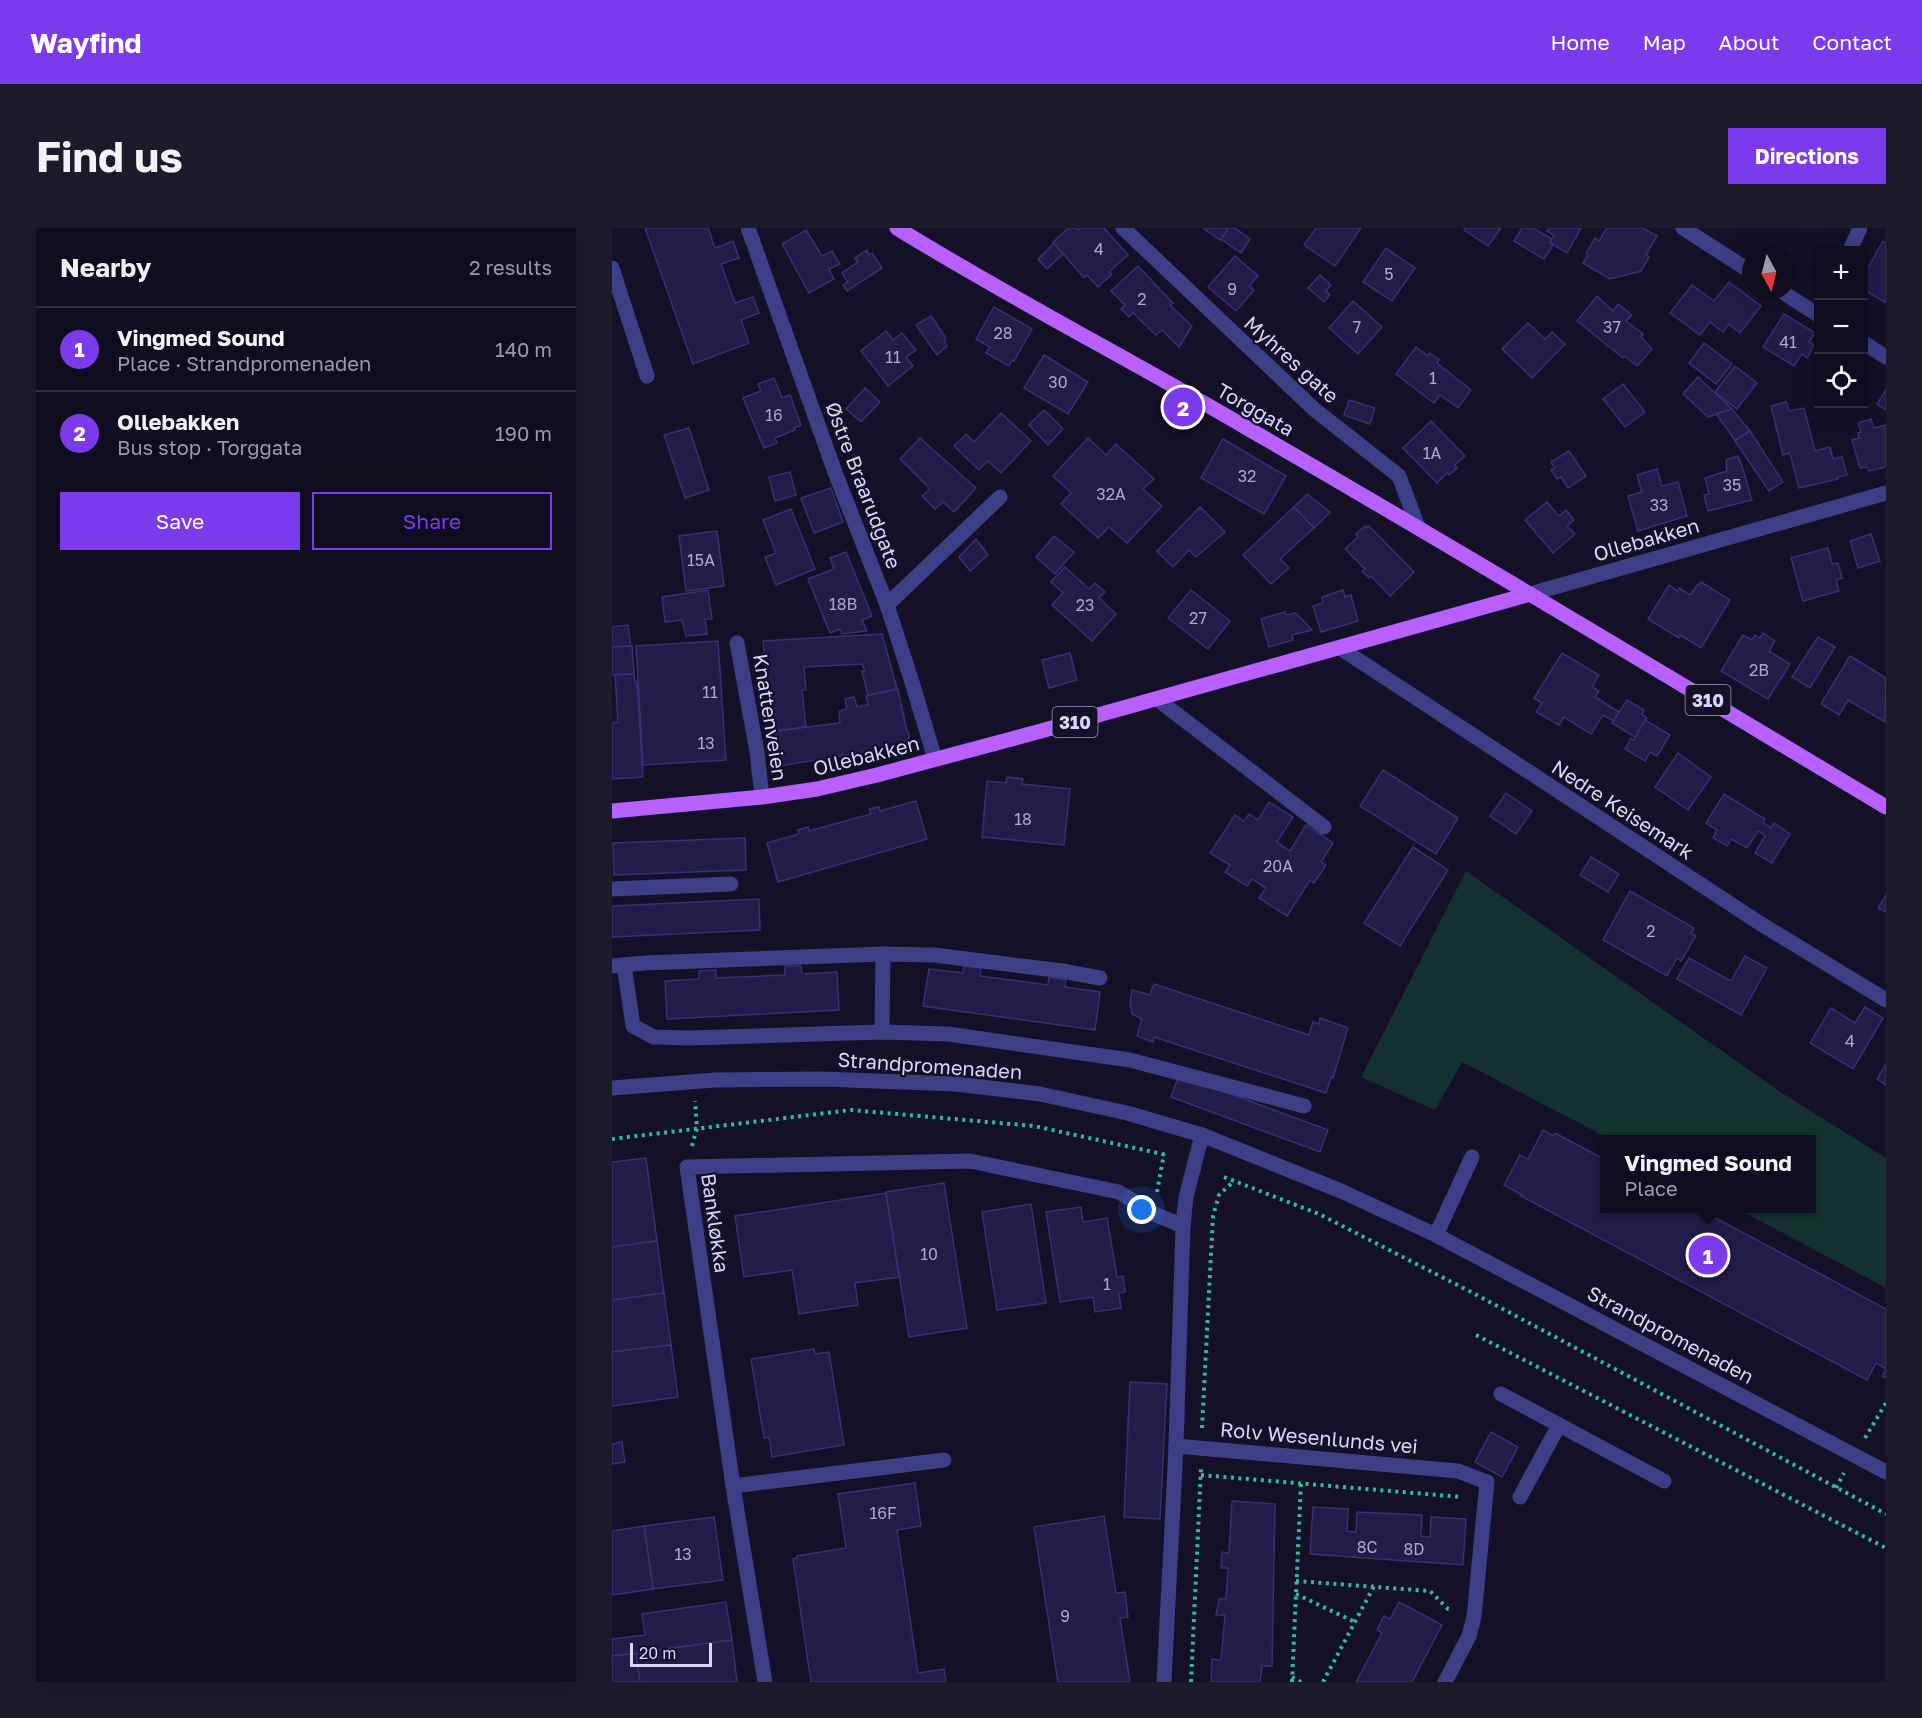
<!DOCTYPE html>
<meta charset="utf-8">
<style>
body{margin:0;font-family:"Golos Text",sans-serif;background:#1c1a2b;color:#f1f3f6}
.controls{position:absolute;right:18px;top:18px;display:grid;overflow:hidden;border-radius:0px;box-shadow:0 6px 24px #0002}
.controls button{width:54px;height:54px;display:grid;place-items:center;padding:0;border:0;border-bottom:2px solid #2e2c3c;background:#0e0c1e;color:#f1f3f6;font:30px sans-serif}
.compass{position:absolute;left:1130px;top:18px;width:54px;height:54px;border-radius:50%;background:#0e0c1e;box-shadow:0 6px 24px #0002;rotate:173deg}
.scale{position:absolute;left:18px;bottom:15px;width:82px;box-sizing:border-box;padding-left:6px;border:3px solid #d9d7ff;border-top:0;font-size:16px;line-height:21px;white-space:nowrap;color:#d9d7ff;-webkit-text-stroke:4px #131028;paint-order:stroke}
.you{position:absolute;left:530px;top:982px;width:21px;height:21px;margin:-15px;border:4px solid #fff;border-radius:50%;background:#1a73e8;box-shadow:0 0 0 9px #1a73e833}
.badge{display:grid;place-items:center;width:39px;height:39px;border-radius:50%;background:#7c3aed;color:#fff;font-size:20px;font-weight:700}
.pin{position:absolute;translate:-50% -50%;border:3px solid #fff;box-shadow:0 2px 6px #0006}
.popup{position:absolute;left:988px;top:907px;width:216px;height:78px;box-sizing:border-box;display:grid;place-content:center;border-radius:0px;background:#0e0c1e;filter:drop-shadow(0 2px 4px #0005);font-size:20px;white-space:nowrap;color:#9b9ba4}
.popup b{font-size:22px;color:#f1f3f6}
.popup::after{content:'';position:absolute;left:50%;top:100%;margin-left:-12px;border:12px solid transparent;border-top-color:#0e0c1e}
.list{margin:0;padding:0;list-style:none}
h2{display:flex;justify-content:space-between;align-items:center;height:78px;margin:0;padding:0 24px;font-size:26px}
h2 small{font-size:20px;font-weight:400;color:#9b9ba4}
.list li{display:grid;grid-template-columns:39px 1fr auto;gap:18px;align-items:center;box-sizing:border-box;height:84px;padding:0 24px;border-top:2px solid #2e2c3c}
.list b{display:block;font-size:22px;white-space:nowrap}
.list p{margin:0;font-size:20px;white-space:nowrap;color:#9b9ba4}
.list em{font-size:20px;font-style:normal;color:#9b9ba4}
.actions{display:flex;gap:12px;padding:18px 24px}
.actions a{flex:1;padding:14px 0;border:2px solid #7c3aed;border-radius:0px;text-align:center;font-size:21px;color:#7c3aed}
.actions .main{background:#7c3aed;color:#fff}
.icon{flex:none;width:33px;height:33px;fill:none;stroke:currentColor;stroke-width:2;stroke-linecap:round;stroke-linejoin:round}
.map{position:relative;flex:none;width:1274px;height:1454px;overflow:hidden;border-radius:0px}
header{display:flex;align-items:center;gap:36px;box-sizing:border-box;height:84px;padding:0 30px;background:#7c3aed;color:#fff}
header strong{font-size:28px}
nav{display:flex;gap:33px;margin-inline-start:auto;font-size:21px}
.intro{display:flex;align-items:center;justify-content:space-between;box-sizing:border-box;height:144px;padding:0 36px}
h1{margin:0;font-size:42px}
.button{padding:15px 27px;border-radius:0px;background:#7c3aed;color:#fff;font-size:21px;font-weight:700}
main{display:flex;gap:36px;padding:0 36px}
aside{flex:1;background:#0e0c1e;border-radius:0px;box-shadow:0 6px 24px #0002}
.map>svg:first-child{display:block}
</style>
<header>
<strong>Wayfind</strong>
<nav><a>Home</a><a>Map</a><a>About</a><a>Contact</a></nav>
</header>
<div class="intro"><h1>Find us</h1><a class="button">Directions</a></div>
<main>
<aside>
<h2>Nearby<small>2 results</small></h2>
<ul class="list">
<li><span class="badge">1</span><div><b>Vingmed Sound</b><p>Place · Strandpromenaden</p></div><em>140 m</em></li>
<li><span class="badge">2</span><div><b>Ollebakken</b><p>Bus stop · Torggata</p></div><em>190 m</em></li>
</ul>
<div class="actions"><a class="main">Save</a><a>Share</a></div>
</aside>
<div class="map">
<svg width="1274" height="1454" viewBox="0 0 1274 1454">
<rect width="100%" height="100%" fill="#131028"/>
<!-- green -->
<polygon fill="#13322f" points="854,643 1167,863 1274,930 1274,1060 1126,981 1200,980 1200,912 998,911 850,834 823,882 749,849"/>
<!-- building -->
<g fill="#221c49" stroke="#382f74" stroke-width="1.5">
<polygon points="33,0 96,0 103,20 121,13 127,30 109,36 123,75 141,69 147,85 129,92 137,115 81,136"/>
<polygon points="456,0 465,0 466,2 469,0 492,0 516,27 497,44 500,46 486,59 475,47 472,50 441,14"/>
<polygon points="591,0 617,0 608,12"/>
<polygon points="617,0 623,0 638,11 629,25 609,11"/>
<polygon points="704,0 749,0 723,38 692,17"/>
<polygon points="853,0 889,0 876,18 852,2"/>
<polygon points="910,0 921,0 940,11 938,15 941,17 932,31 902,13"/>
<polygon points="937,0 969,0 955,25 938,15 942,7 935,3"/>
<polygon points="995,0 1031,0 1045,8 1034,27 1037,29 1029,43 998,51 971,35 976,27 974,26 983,10 987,13"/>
<polygon points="194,2 210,28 220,23 228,36 217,41 222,51 197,65 170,16"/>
<polygon points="1271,13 1274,15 1274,75 1252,62 1252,47"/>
<polygon points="442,15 451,26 435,41 426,31"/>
<polygon points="774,20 803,40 780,73 751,54"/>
<polygon points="255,22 257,27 260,25 270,40 235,63 231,57 236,54 230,45 246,34 243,30"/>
<polygon points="623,28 646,48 637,58 642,62 624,83 596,59"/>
<polygon points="526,38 561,75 558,77 580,98 567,119 550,102 544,107 521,85 517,89 509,81 513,77 499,63"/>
<polygon points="708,47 719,57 714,63 718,67 712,74 696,60"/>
<polygon points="1117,54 1149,78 1128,105 1117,96 1111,104 1098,94 1088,107 1058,85 1080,57 1102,73"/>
<polygon points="985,68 1001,83 1006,76 1020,87 1014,93 1031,106 1029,109 1040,121 1025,138 1013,128 1011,130 965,93"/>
<polygon points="741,73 770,99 746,126 717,100"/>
<polygon points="382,79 420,101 402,133 400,132 397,138 374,125 378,119 364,111"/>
<polygon points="1172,86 1203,105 1197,114 1202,117 1195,130 1190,126 1182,138 1151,119"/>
<polygon points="319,88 334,110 332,112 335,118 325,127 304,97"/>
<polygon points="916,95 933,111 940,104 953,116 920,150 890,121"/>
<polygon points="274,103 281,112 290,105 304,122 294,129 301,138 276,158 249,123"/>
<polygon points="1092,115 1120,136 1104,156 1077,135"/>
<polygon points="804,119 816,128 818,125 827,132 825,135 859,162 846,180 828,167 822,175 784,146"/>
<polygon points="432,127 476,154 456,186 412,160"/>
<polygon points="1123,138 1145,155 1125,181 1103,164"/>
<polygon points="1086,149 1120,181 1096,189 1071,166"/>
<polygon points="162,150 170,170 178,167 189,197 182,200 183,202 163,210 165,215 152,220 131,170 149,163 146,156"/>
<polygon points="1011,156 1033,184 1013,199 991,171"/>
<polygon points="253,160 268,174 249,194 234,181"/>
<polygon points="1274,162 1274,182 1265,176"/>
<polygon points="737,172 763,180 758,196 732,187"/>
<polygon points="1174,174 1177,183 1192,180 1203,223 1218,219 1221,231 1230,229 1235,247 1226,249 1226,251 1187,260 1179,229 1177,225 1171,227 1159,178"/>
<polygon points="1120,181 1138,203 1123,212 1104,186"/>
<polygon points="432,182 451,201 436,217 417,197"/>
<polygon points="389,185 419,213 389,245 376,233 367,242 342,218 354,206 362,214"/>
<polygon points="1259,191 1262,200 1274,197 1274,239 1257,243 1255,239 1248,240 1240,212 1247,210 1246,205 1249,204 1246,195"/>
<polygon points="819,193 853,228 843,237 845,240 837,247 835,245 825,255 791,220"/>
<polygon points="77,200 97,262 73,270 52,207"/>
<polygon points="1138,203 1171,254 1157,263 1123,213"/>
<polygon points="308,210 364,260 342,284 331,274 323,281 310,268 317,262 316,259 288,231"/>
<polygon points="476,210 494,227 504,216 542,251 531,261 550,278 515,315 497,299 486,310 449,276 459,265 441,248"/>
<polygon points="611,211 674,248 652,286 589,250"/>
<polygon points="957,223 974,248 956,260 949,249 945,251 939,242 943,240 939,234"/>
<polygon points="1126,228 1127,233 1128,232 1140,272 1096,283 1092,267 1097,266 1093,250 1115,243 1114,232"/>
<polygon points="1045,241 1050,258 1066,254 1075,288 1026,303 1016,268 1030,264 1025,247"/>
<polygon points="178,244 184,267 163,273 157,249"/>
<polygon points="219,260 231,294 202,305 189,270"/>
<polygon points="695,266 718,284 702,300 682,279"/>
<polygon points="935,274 947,288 954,282 962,292 955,298 963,306 941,325 913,292"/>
<polygon points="588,279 613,304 584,329 577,322 561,339 545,323"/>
<polygon points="682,279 702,300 668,331 677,340 659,356 631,327"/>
<polygon points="179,281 203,341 164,357 153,329 164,325 151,292"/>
<polygon points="753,298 754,300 757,298 802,344 778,368 759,348 757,350 750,343 752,341 754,342 733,321 746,309 744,306"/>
<polygon points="105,303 112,358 74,363 67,308"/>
<polygon points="1259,306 1268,333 1246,340 1238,313"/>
<polygon points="442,308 462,324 443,346 424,329"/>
<polygon points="364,311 376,327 358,343 347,329"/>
<polygon points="1216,320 1220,336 1226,335 1230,350 1224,352 1227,363 1191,373 1179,330"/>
<polygon points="234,324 260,388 250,392 255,403 230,406 228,401 218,405 196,351 222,341 218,330"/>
<polygon points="453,339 477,361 483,355 493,364 487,370 504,386 480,413 440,377 451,365 439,354"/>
<polygon points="1089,354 1118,372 1089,420 1068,407 1067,410 1036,391 1057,357 1066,363 1067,360 1078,367 1086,356 1087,357"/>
<polygon points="96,362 100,391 93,391 95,406 74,408 70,392 53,394 50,369"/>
<polygon points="579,362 618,393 596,421 556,390"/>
<polygon points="731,362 733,369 739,367 746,393 709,404 701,378 711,375 710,369"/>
<polygon points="673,384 674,387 684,385 700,402 680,407 681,412 657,419 649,391"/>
<polygon points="16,397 19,418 0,419 0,399"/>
<polygon points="1151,405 1163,413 1157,423 1178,436 1156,471 1109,443 1131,407 1140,412 1143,407 1148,410"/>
<polygon points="270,406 285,461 256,467 250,443 253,443 250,436 192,439 194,462 190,462 194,499 164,503 164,505 160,505 151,413"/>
<polygon points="1206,409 1223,419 1198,460 1180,449"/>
<polygon points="106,413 114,532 31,537 24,418"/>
<polygon points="20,418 22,446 0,447 0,419"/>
<polygon points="458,425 465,452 437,460 430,432"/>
<polygon points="950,425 987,447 980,459 987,463 983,469 1007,484 1002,493 991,487 979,506 952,489 947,497 924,484 930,475 922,470"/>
<polygon points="1238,428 1274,450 1273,494 1236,472 1227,487 1209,476"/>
<polygon points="22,446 23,454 25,454 31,549 0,551 0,495 6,494 3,447"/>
<polygon points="286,461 295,504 297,505 297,510 292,517 168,538 164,503 228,495 227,483 235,481 233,471 242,469 245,479 256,477 254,468"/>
<polygon points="1015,472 1032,482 1030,486 1035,490 1023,509 1000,495"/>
<polygon points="1033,492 1058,507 1045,528 1038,524 1033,533 1013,521 1019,510 1022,512"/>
<polygon points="1066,525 1099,549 1076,582 1043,559"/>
<polygon points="771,542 846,590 824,626 748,578"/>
<polygon points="395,549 411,551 410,556 458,561 452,617 370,609 375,553 394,555"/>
<polygon points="894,565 920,583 904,606 878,588"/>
<polygon points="1112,566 1153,591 1151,595 1159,600 1162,595 1178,606 1160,635 1143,625 1153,608 1146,603 1135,620 1119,611 1115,618 1101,610 1105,602 1094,595"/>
<polygon points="304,573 315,611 166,654 155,615 187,606 186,602 196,599 197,603 259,586 257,581 267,579 268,583"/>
<polygon points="657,574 681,589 665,614 678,623 694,597 721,615 709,634 714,637 702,655 698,652 675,688 647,670 654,660 640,651 635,658 613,644 618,637 598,625 623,587 632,593 637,586 646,592"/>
<polygon points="133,610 134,642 2,647 1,615"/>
<polygon points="801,619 836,642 788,718 752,695"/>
<polygon points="979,629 1007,646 996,664 968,647"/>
<polygon points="1018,663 1082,700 1079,705 1084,708 1069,733 1065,730 1055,748 991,712"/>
<polygon points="1274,667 1274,684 1266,680"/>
<polygon points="147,671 148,702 0,709 0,678"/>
<polygon points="1133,728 1155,740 1129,787 1065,751 1077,730 1119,753"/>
<polygon points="173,738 189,738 190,746 225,744 227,782 55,791 53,753 87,751 87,743 104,742 104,750 173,747"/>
<polygon points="352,738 369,740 368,748 436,757 437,749 454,752 453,759 488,764 483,802 311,778 317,741 351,745"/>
<polygon points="542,756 697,807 701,794 707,796 708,790 736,800 721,850 719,849 714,865 542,809 541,814 525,808 530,791 520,786 518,775 520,762 538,767"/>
<polygon points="1253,779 1271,790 1241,841 1198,815 1219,780 1243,795"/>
<polygon points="1274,836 1274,857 1265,851"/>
<polygon points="567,847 716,902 708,924 559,869"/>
<polygon points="931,902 941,908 943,905 992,931 992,980 1085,980 1274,1081 1274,1150 1270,1148 1274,1141 1264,1135 1255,1152 909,968 910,967 892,957 908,927 916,931"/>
<polygon points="34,930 45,1013 0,1019 0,934"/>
<polygon points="332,955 355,1100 297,1109 274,964"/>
<polygon points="274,965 287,1049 243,1055 246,1077 187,1086 180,1042 132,1049 123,988"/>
<polygon points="419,976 434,1075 385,1082 370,984"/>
<polygon points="469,979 471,994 495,990 505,1049 511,1048 513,1064 507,1065 509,1080 483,1084 481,1069 448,1074 434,984"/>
<polygon points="45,1013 52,1065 0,1072 0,1019"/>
<polygon points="52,1065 59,1117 0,1124 0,1072"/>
<polygon points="59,1117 66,1169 0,1178 0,1124"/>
<polygon points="202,1121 203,1126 217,1124 232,1217 160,1229 157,1209 152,1210 139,1131"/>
<polygon points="518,1154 555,1156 548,1291 512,1289"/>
<polygon points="879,1204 906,1219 890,1249 863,1234"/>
<polygon points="10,1214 13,1234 0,1236 0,1216"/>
<polygon points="303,1255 309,1298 285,1302 306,1445 332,1441 334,1454 199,1454 181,1331 185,1330 185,1328 234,1320 226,1266"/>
<polygon points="620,1273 663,1276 660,1438 650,1438 648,1454 599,1454 600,1431 609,1432 613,1387 604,1387 607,1371 614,1371 616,1340 609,1340 610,1324 617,1325"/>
<polygon points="701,1279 736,1281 735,1303 744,1304 745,1284 810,1287 809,1308 818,1309 819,1289 854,1291 851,1337 698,1326"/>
<polygon points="492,1288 504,1365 513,1364 516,1389 508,1390 518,1454 446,1454 422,1299"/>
<polygon points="102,1289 111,1352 41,1361 32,1298"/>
<polygon points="32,1298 41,1361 0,1367 0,1303"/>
<polygon points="114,1374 120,1412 0,1428 0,1411 33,1407 30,1386"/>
<polygon points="787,1374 830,1397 800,1454 744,1454 770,1405 765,1402 772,1388 778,1391"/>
<polygon points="120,1412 125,1454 28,1454 24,1425"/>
<polygon points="24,1425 28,1454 0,1454 0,1428"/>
</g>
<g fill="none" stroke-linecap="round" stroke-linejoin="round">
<!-- path -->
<g stroke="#31b9a7" stroke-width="4" stroke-dasharray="3 4.5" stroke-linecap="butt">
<polyline points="0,911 239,882 422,898 555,927"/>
<polyline points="80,918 85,900 83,873"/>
<polyline points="612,949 707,986 861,1065 1274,1286"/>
<polyline points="545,964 552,926"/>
<polyline points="864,1107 1274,1320"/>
<polyline points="590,1200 601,988 607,967 622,953"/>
<polyline points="1253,1210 1274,1175"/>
<polyline points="589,1247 849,1269"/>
<polyline points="1224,1260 1232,1245"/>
<polyline points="684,1353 818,1363 836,1381 841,1382"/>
<polyline points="684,1366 743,1394"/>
<polyline points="680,1449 689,1454"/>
<polyline points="579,1454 589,1240"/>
<polyline points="680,1454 689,1255"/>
<polyline points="711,1454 762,1358"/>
</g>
<!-- minor -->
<g stroke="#3c3e86" stroke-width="15">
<polyline points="136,0 224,247 275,377 299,451 323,531"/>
<polyline points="511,0 703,182 787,248 806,299"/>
<polyline points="1071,0 1139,44"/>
<polyline points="1238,22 1248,0"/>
<polyline points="0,40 35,148"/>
<polyline points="1169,63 1206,87"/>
<polyline points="1252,115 1274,129"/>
<polyline points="918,366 1274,265"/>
<polyline points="275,377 388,269"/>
<polyline points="125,415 145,524 150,569"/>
<polyline points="728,420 1149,696 1274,772"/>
<polyline points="545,471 712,599"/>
<polyline points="0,661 119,656"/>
<polyline points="12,737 21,798 42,809 78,810 270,804 336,806 518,832 692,878"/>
<polyline points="0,738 33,735 271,726 322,727 450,743 488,750"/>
<polyline points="270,804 271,726"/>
<polyline points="0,860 103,852 210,851 344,856 428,866 515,885 590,907 729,963 824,1007 1274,1244"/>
<polyline points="824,1007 860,929"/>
<polyline points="889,1166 1052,1253"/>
<polyline points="564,1218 846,1243 875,1254 862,1389 857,1408 833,1454"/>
<polyline points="121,1258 332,1232"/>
<polyline points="908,1269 947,1197"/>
<polyline points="153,1454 121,1258 75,939 358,933 507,964 542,986 571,998"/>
<polyline points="552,1454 564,1218 571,998 574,969 590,907"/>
</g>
<!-- major -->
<g stroke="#b760fd" stroke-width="15">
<path d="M285 0C400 71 519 132 635 200 850 324 1062 452 1274 579"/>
<polyline points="0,583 150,569 205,561 265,547 429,503 918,366"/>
</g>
</g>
<g text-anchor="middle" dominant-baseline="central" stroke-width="4.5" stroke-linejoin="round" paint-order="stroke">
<!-- number labels -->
<g font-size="16" fill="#aba8d2">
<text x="487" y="21">4</text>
<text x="777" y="46">5</text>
<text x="620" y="61">9</text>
<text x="530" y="71">2</text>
<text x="745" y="99">7</text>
<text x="1000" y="99">37</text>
<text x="391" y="105">28</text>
<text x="1176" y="114">41</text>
<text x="281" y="129">11</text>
<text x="821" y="150">1</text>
<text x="446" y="154">30</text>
<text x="162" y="187">16</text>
<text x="820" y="225">1A</text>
<text x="635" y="248">32</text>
<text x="1120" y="257">35</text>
<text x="499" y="266">32A</text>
<text x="1047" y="277">33</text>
<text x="89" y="332">15A</text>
<text x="231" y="376">18B</text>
<text x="473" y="377">23</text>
<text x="586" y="390">27</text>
<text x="1147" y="442">2B</text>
<text x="98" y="464">11</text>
<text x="94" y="515">13</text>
<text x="411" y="591">18</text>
<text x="666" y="638">20A</text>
<text x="1039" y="703">2</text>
<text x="1238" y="813">4</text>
<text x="317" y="1026">10</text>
<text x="495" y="1056">1</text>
<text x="271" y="1285">16F</text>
<text x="755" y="1319">8C</text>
<text x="802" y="1321">8D</text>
<text x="71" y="1326">13</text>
<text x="453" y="1388">9</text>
</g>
<!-- shield labels -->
<g fill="#131028" stroke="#9e9bbe" stroke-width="1.5">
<rect x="1073.5" y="457" width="45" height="30" rx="4.5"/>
<rect x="440.5" y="479" width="45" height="30" rx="4.5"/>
</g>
<g font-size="18" font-weight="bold" fill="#d9d7ff">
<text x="1096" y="472">310</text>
<text x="463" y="494">310</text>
</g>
<!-- street labels -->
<g font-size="20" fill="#d9d7ff" stroke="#131028">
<text transform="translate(680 131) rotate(42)">Myhres gate</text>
<text transform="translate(644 181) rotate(30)">Torggata</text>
<text transform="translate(252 257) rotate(69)">Østre Braarudgate</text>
<text transform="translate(1034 311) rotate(-16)">Ollebakken</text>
<text transform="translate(159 489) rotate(81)">Knattenveien</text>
<text transform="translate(254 527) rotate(-14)">Ollebakken</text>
<text transform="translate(1011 581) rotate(33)">Nedre Keisemark</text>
<text transform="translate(318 837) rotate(4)">Strandpromenaden</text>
<text transform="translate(104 995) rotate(82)">Bankløkka</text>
<text transform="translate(1059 1106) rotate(28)">Strandpromenaden</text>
<text transform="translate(707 1209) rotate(5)">Rolv Wesenlunds vei</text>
</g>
</g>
</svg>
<div class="controls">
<button>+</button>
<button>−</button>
<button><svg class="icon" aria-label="locate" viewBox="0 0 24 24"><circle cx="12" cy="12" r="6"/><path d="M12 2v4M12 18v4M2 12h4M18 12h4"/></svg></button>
</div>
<svg class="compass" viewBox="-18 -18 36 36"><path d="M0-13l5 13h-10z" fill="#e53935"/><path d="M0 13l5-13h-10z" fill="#9b9ba4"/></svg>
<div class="scale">20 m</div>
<div class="you"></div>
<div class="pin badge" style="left:1096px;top:1027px">1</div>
<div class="popup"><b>Vingmed Sound</b>Place</div>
<div class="pin badge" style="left:571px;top:179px">2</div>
</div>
</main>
